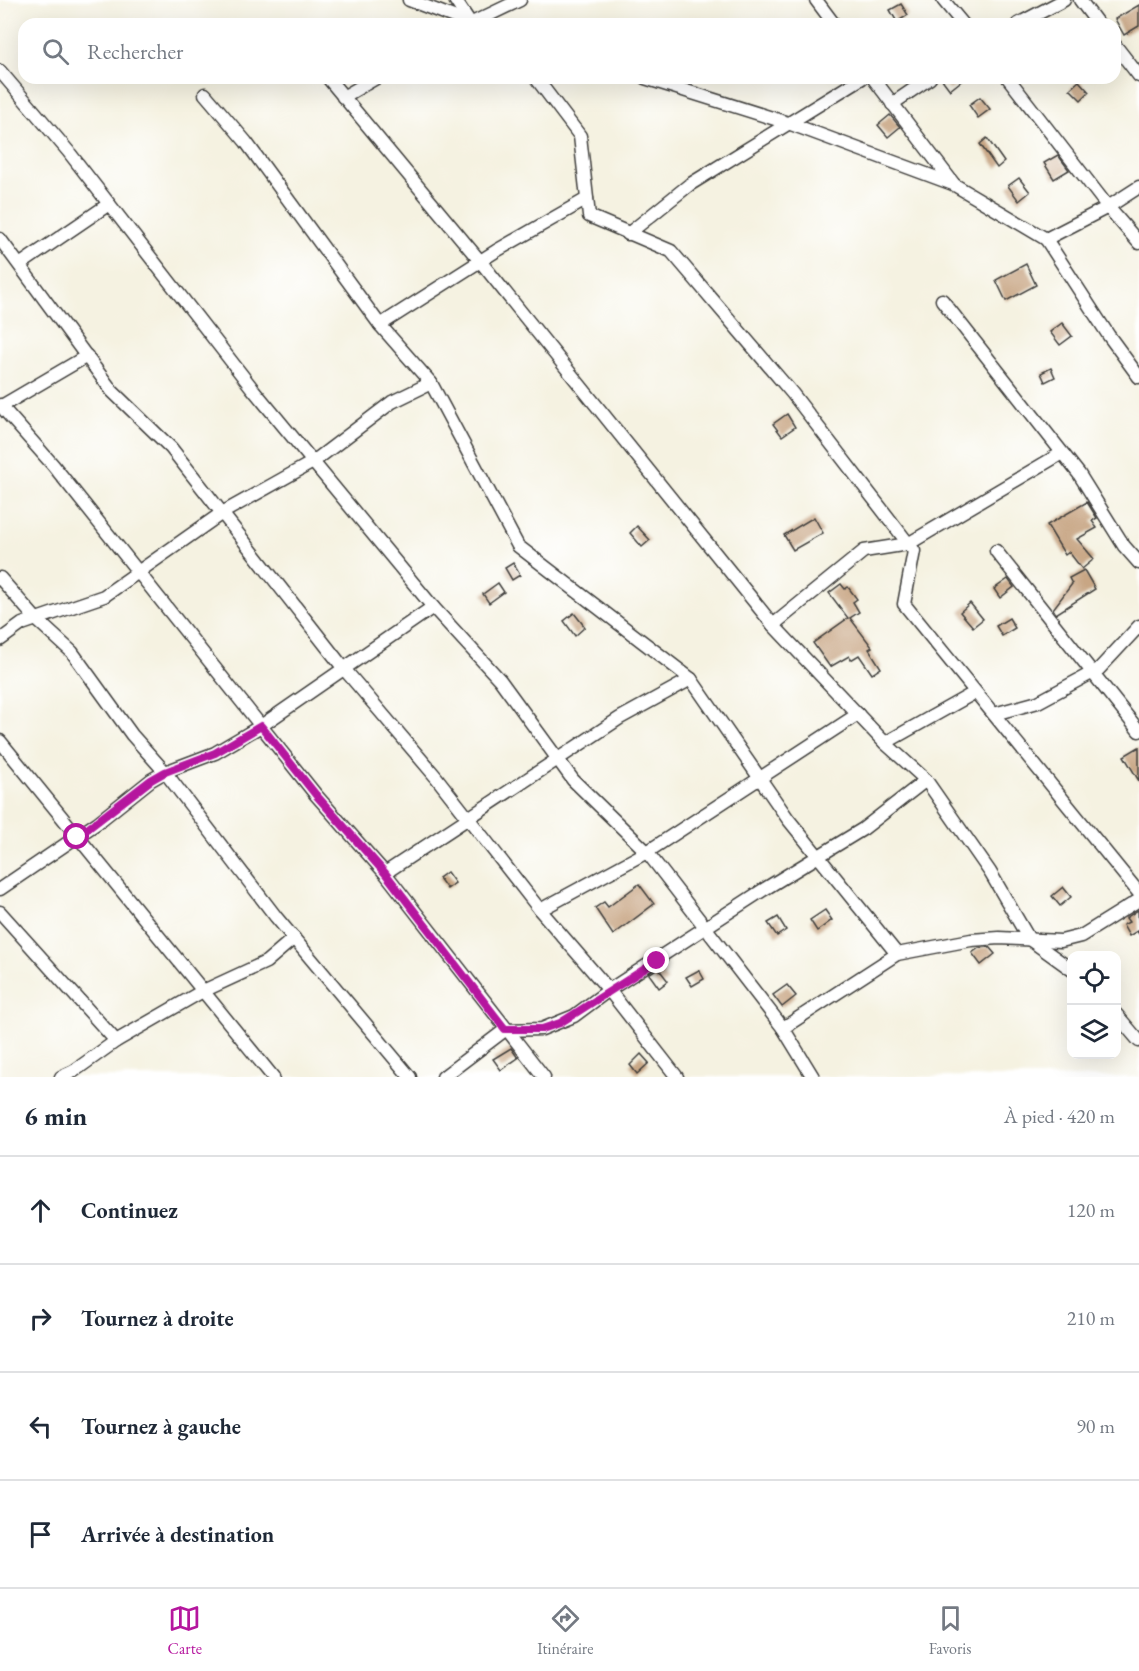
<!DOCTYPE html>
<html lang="fr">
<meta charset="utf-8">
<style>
body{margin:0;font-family:"EB Garamond",serif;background:#f2f2f3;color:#1f2937}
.controls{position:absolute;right:18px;bottom:18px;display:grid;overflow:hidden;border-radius:12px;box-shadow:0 6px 24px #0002}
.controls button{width:54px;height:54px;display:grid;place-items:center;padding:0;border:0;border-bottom:2px solid #e0e1e3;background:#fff;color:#1f2937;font:30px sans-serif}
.stop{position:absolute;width:18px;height:18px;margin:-14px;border:4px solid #b5179e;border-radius:50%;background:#fff}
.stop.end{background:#b5179e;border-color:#fff;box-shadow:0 2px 6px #0008}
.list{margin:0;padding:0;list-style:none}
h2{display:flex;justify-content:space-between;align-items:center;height:78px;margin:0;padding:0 24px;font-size:26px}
h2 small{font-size:20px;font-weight:400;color:#747a83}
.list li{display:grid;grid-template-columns:39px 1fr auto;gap:18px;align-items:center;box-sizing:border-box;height:108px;padding:0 24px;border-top:2px solid #e0e1e3}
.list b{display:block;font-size:22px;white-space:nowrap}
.list em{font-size:20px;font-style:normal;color:#747a83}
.icon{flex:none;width:33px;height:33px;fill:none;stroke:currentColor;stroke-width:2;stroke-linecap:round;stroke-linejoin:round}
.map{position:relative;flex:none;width:1139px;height:1077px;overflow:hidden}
.search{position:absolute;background:#fff;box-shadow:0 6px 24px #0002;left:18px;right:18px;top:18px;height:66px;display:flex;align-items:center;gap:15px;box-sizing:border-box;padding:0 21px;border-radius:18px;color:#747a83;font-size:22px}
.sheet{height:510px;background:#fff}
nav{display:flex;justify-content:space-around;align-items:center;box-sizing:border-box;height:84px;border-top:2px solid #e0e1e3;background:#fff;font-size:16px;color:#747a83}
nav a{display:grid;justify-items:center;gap:3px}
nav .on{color:#b5179e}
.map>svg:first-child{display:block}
</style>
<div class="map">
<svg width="1139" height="1077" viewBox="0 0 1139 1077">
<rect width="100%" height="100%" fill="#fff"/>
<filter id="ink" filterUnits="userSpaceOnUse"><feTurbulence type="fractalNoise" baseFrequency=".0167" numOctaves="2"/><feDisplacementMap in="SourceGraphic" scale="12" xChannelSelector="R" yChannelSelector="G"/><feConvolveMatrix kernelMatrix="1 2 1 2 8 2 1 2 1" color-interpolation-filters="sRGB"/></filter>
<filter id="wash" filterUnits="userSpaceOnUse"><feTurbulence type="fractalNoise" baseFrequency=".008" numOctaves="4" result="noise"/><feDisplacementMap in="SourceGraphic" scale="24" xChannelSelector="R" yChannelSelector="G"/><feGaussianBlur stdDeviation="1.35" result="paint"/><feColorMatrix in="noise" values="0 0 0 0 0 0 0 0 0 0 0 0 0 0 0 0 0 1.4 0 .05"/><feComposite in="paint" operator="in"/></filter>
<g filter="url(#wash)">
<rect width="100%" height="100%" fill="#f5f2e1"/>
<g id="blocks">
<!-- building -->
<g fill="#c8a684">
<polygon points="901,4 908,15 897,22 890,10"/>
<polygon points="1139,5 1139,26 1124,35 1115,19"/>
<polygon points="941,78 965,78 950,90"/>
<polygon points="1079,81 1089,92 1081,100 1070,89"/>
<polygon points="980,97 990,109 978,118 969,105"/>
<polygon points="890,115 900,127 888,137 878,125"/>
<polygon points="987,138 1004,162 997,168 980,144"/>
<polygon points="1058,155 1069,170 1054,179 1044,163"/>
<polygon points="1019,178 1030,192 1019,201 1008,186"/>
<polygon points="1026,264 1036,285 1006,301 996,280"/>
<polygon points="1062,323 1072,336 1060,345 1050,332"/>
<polygon points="1051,368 1055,377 1045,382 1041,373"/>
<polygon points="787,414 795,427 782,436 773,424"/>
<polygon points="1087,502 1097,518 1092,521 1097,528 1077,539 1094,559 1082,569 1069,552 1065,555 1047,525"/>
<polygon points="814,517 823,533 793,550 784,535"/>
<polygon points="637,526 650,540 642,547 630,533"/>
<polygon points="513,563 520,575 512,580 505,568"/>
<polygon points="1084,570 1095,589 1056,614 1053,609 1072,584 1069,578"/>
<polygon points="1008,579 1014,587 1000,598 994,589"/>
<polygon points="498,583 504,592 489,603 483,594"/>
<polygon points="841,584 845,589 848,587 857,599 853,602 859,612 850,618 872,647 869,649 881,668 872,674 859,655 851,660 849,656 830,667 813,643 848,618 829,593"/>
<polygon points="970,603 983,619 973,627 960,612"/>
<polygon points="574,613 585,627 575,636 564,621"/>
<polygon points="1009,618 1015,628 1002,636 996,626"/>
<polygon points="1139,747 1139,781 1124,756"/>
<polygon points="447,872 455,883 447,889 439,878"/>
<polygon points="639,884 654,904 613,935 595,908 604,902 608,907"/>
<polygon points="1063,887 1071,897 1060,906 1052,896"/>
<polygon points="825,910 832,920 817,931 810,920"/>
<polygon points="1138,910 1139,934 1137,931 1129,936 1123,925 1129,922 1126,918"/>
<polygon points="778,917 786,930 777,936 768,923"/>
<polygon points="989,947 995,954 981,965 972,953 979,948"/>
<polygon points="658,968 668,981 659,988 649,974"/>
<polygon points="699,970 704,979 692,986 686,977"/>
<polygon points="787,985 796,996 782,1007 773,995"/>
<polygon points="511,1048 518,1058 501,1070 493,1059"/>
<polygon points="641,1054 649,1063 637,1074 630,1065"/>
</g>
</g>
</g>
<g filter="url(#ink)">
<use href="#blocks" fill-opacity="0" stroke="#3d3c3a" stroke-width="1.5"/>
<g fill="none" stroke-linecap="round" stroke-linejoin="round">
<!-- street casing -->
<g stroke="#3d3c3a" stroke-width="15">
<g id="street">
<polyline points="409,0 472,24"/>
<polyline points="455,0 471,24"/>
<polyline points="816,0 834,24"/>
<polyline points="943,0 963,24"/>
<polyline points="1080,0 1098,24"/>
<polyline points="470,24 520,0"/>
<polyline points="1018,24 1064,0"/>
<polyline points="1115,45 1139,76"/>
<polyline points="0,71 68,151 252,388 433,607 500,680 573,780 647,852 783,1028 813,1077"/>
<polyline points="328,78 480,261 773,625 885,743 926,780 990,872 1029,939 1072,970"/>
<polyline points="536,78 580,136 589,216 671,251 792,393 914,551 904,604 1139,893"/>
<polyline points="645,78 791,124 953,184 1046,239 1108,207 1139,187"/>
<polyline points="873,78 953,183"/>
<polyline points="1008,78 1108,207 1139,243"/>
<polyline points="205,94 246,142 380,325"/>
<polyline points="343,97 376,78"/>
<polyline points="892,104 930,78"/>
<polyline points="628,234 689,185 862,78"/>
<polyline points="0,239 112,391 171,448 345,670 436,777 540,910 609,990 677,1077"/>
<polyline points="1046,239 1109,336 1139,377"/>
<polyline points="21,264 109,204"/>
<polyline points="942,300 1079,474 1124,546 1139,563"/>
<polyline points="431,383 518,546 691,679 788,819 897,954"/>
<polyline points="0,405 53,465 316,795 385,873 544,1077"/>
<polyline points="0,407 87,356"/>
<polyline points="996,551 1139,731"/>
<polyline points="0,578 36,619 72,652 132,735 165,772 276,917 410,1077"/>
<polyline points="773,625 864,551 908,544 1062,453"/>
<polyline points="0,640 22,624 104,596 222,513 313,462 392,402 431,383 380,325 496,251 587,199"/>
<polyline points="994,714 1038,702 1099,669 1139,626"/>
<polyline points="0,741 273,1077"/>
<polyline points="885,743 974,693"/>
<polyline points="385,873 620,718 691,679"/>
<polyline points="0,889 97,823 151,780 165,772 215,753 261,726 433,607"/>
<polyline points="540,910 647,852 858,714"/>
<polyline points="0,912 116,1041"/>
<polyline points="1116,1014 1139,1041"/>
<polyline points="783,1028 897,954 971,940 999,938 1061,941 1081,936 1139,900"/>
<polyline points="61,1077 74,1071 116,1041 201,992 266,962 294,938"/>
<polyline points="443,1077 505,1030 542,1029 574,1016 609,990 763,890 863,829 926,780"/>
</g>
</g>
<!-- street -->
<use href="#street" stroke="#fff" stroke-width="12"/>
</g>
</g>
<g fill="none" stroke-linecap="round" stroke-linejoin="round" filter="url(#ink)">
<!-- route -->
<polyline stroke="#b5179e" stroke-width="8" points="77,837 151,780 165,772 215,753 261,726 316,795 385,873 505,1029 542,1029 560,1023 657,961"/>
</g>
</svg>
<div class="controls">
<button><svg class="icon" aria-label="locate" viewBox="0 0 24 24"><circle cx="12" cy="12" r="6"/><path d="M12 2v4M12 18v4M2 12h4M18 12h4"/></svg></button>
<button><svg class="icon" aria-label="layers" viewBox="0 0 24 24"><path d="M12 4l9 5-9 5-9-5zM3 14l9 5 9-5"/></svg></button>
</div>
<div class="stop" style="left:77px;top:837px"></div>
<div class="stop end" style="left:657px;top:961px"></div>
<div class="search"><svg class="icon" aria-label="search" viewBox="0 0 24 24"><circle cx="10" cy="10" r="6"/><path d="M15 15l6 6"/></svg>Rechercher</div>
</div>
<section class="sheet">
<h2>6 min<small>À pied · 420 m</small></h2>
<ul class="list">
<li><svg class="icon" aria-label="ahead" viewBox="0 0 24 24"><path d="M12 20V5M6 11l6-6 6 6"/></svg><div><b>Continuez</b></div><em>120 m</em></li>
<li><svg class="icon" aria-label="right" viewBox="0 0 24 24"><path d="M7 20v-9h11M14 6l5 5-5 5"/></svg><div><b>Tournez à droite</b></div><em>210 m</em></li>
<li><svg class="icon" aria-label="left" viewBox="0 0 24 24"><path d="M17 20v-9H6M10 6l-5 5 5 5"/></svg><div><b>Tournez à gauche</b></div><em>90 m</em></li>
<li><svg class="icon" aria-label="arrive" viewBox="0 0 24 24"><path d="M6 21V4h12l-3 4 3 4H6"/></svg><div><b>Arrivée à destination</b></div></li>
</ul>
</section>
<nav>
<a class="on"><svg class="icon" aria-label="map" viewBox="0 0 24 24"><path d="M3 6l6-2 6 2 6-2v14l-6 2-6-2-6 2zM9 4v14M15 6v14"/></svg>Carte</a>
<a><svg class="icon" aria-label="directions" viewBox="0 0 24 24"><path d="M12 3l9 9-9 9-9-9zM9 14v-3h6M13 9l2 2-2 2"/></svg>Itinéraire</a>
<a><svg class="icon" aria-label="saved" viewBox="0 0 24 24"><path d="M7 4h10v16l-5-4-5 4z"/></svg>Favoris</a>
</nav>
